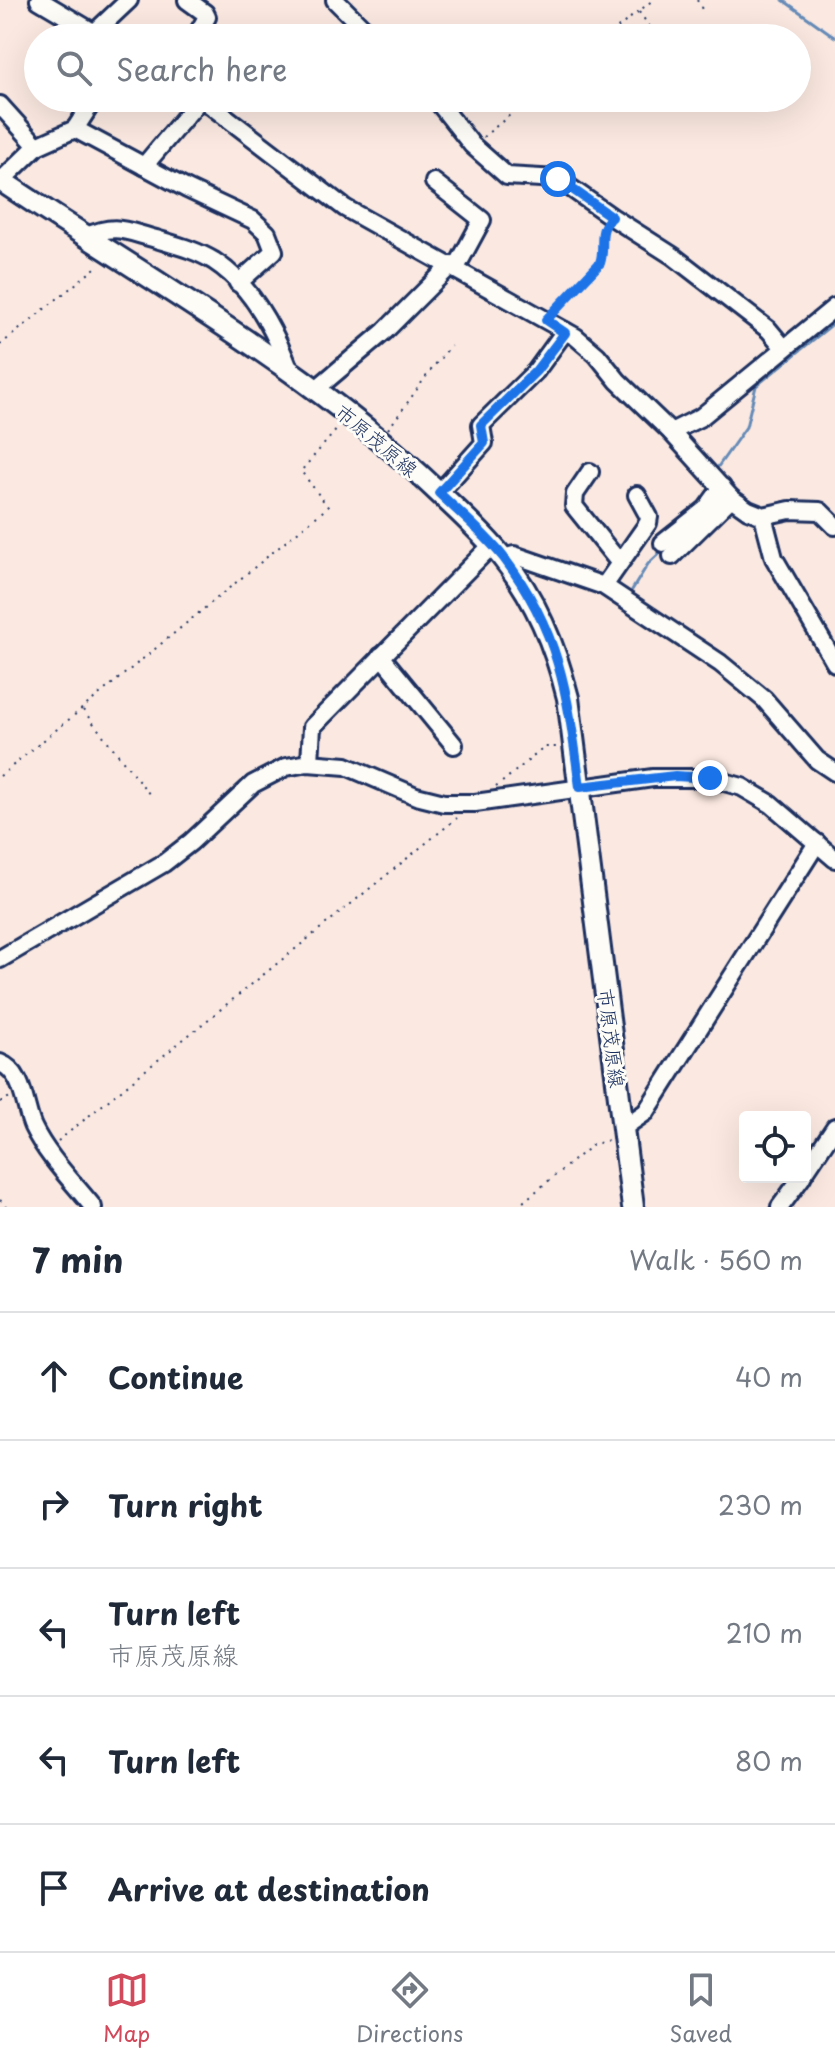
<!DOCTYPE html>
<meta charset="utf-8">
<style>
body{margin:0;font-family:"Playpen Sans","Klee One",sans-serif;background:#f2f2f3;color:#1f2937}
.controls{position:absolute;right:24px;bottom:24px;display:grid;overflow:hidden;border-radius:8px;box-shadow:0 8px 32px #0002}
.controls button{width:72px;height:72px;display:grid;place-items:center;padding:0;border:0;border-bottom:2px solid #e0e1e3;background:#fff;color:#1f2937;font:40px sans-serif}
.stop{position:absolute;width:24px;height:24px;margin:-18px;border:6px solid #1a73e8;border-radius:50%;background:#fff}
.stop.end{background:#1a73e8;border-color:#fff;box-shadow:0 2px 8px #0008}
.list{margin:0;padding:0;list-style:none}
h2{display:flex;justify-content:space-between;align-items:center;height:104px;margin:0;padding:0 32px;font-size:34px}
h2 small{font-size:26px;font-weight:400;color:#747a83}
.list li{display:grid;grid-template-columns:52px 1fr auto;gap:24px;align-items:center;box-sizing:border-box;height:128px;padding:0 32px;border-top:2px solid #e0e1e3}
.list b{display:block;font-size:30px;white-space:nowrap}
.list p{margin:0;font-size:26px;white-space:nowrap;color:#747a83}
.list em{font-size:26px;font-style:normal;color:#747a83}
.icon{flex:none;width:44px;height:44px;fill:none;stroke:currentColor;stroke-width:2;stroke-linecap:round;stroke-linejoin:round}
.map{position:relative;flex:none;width:835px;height:1207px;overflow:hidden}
.search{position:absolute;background:#fff;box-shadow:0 8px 32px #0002;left:24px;right:24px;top:24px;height:88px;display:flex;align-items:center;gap:20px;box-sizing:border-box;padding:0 28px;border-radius:44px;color:#747a83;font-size:30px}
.sheet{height:744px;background:#fff}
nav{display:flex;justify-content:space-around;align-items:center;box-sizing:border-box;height:112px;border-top:2px solid #e0e1e3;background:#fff;font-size:22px;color:#747a83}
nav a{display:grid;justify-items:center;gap:4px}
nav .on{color:#d1495b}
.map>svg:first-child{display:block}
</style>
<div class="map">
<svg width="835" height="1207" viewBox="0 0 835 1207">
<rect width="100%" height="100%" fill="#fbe9e1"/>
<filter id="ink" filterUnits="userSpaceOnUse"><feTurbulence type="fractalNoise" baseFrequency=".0125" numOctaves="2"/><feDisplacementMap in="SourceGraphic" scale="16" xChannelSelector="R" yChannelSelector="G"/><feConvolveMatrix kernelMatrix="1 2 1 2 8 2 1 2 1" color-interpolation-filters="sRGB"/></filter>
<g filter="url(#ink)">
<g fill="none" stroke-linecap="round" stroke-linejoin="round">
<!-- stream -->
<g stroke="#658ab7" stroke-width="3">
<polyline points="783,0 835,37"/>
<polyline points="715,471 746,427 756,386 835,322"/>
<polyline points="632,590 648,564 664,549"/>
</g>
<!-- minor casing -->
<g stroke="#1b2f5e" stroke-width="22">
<g id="minor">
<polyline points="39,0 103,38"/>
<polyline points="187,0 205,13 207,17 195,38"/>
<polyline points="335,0 373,38"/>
<polyline points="94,33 129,0"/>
<polyline points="201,98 345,208 576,337 597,355 618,381 671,432 731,498 748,510 763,516 790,510 820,511 835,526"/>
<polyline points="435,98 472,145 507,176 558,179 612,217 673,256 769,330 784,348"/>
<polyline points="0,105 37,146"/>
<polyline points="75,129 95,98"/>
<polyline points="144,166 201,98"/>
<polyline points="1,181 37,146 75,129 187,189 253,220 267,233 274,251 238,283"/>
<polyline points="434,182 482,220 456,268"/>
<path d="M85 237C116 223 125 231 156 239 176 245 196 250 214 261 251 285 275 331 290 371"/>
<polyline points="315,390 385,331 451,265"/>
<polyline points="671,432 701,417 835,307"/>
<polyline points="590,472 575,494 574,506 619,562"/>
<polyline points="439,493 484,443 481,425 536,371 565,331"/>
<polyline points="763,516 774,558 835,663"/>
<polyline points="663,543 706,509 722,487"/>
<polyline points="672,556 731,498"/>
<polyline points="503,558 514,555 604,586 720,663 764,699 817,760 835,772"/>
<polyline points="604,586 648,523 649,517 637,495"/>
<polyline points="381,656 454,745"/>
<polyline points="310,762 312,727 492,545"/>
<polyline points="0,959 164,863 191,842 253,784 286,767 308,763 346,766 416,796 444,803 475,803 653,778 710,778 742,787 771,804 835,859"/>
<path d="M0 1063C24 1072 24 1107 33 1127 47 1156 73 1182 93 1207"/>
<polyline points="623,1128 646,1112 817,843"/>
<polyline points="805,1172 835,1127"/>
<polyline points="780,1207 802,1177"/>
</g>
</g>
<!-- major casing -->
<g stroke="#1b2f5e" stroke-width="26">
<path id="major" d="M0 180C147 279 305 366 434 488 457 510 482 532 502 557 536 599 555 646 568 698L633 1207"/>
</g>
<!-- path -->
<g stroke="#1b2f5e" stroke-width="2" stroke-dasharray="2 6" stroke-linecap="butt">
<polyline points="697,0 704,13"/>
<polyline points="639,12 658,38"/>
<polyline points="605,38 653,0"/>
<polyline points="483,137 531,98"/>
<polyline points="554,310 600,263 603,255 603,228"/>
<polyline points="0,345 99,265"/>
<path d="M388 429C410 401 427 372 451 346"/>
<polyline points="83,710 150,795"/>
<polyline points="0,776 328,507 301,471 338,428"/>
<polyline points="496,787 545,747 560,747"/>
<polyline points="0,1102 10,1097"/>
<polyline points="58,1141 457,818"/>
<polyline points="0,1200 6,1207"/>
<polyline points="517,1207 592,1145 609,1140"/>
</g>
<!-- minor -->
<use href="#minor" stroke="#fdfcf7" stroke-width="16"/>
<!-- major -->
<use href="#major" stroke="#fdfcf7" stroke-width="20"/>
</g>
</g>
<g fill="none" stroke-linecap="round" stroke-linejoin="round" filter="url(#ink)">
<!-- route -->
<path stroke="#1a73e8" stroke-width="10" d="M558 179 612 217C596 231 606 246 600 263L546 320 565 333 536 371 481 425 484 443 439 493C461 514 485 534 504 558 561 633 568 697 580 787L675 776 710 778"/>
</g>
<g text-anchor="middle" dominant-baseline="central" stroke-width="6" stroke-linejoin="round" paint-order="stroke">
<!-- street labels -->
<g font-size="20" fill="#1b2f5e" stroke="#fdfcf7">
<text transform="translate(377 440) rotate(40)">市原茂原線</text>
<text transform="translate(612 1038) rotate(83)">市原茂原線</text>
</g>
</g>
</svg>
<div class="controls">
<button><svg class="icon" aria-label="locate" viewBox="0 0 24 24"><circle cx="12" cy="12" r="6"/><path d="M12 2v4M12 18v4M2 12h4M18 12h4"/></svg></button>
</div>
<div class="stop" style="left:558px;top:179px"></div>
<div class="stop end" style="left:710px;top:778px"></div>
<div class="search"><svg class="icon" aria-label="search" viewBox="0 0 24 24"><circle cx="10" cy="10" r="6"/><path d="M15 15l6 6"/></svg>Search here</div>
</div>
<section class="sheet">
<h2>7 min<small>Walk · 560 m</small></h2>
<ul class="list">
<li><svg class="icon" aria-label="ahead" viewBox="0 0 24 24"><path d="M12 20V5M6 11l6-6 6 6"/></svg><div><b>Continue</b></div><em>40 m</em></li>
<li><svg class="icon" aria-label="right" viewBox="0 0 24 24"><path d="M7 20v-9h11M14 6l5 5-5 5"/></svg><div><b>Turn right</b></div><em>230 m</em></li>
<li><svg class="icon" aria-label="left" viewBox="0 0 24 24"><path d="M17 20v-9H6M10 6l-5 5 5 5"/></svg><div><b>Turn left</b><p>市原茂原線</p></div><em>210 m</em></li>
<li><svg class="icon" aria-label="left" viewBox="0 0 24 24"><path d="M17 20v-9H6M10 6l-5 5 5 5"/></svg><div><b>Turn left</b></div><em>80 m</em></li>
<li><svg class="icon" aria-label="arrive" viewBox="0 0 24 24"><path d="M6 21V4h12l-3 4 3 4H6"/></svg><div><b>Arrive at destination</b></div></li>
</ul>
</section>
<nav>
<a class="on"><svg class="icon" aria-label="map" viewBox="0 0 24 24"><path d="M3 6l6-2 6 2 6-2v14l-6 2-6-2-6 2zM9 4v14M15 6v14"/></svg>Map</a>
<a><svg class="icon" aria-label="directions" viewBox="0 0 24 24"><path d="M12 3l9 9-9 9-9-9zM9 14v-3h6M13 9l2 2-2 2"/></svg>Directions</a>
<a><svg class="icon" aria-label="saved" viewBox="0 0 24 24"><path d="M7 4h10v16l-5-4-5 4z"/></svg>Saved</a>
</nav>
